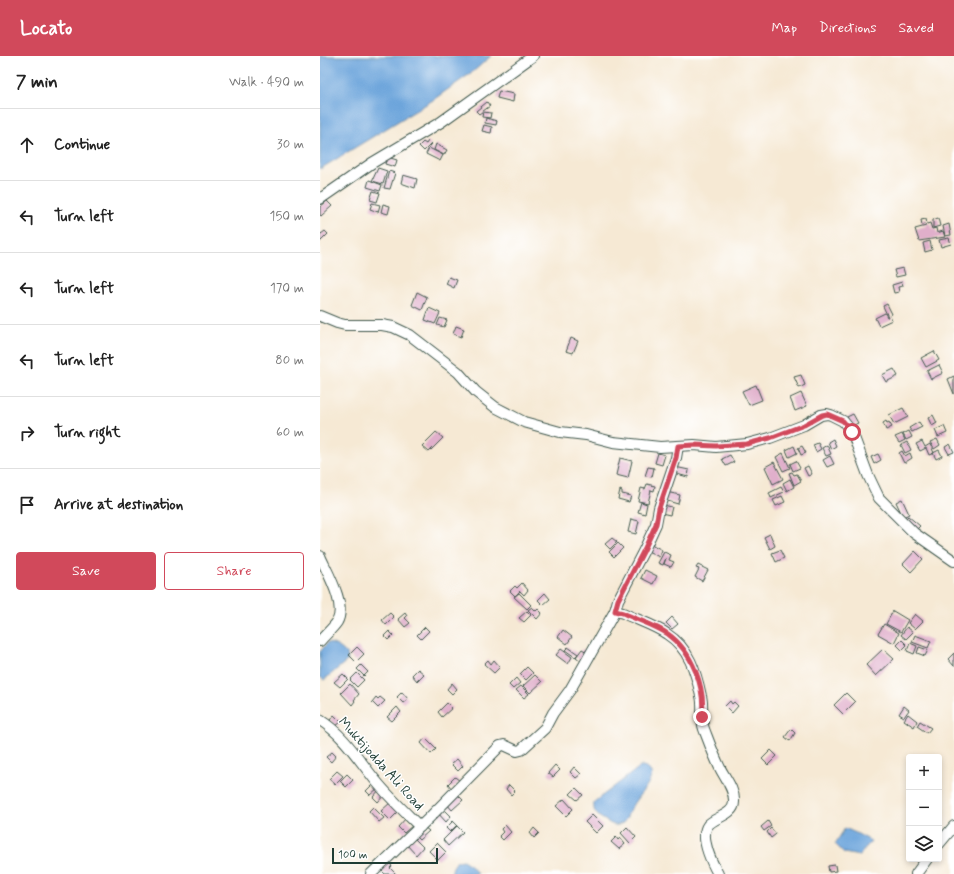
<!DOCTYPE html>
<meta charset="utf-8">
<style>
body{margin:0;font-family:Mynerve,sans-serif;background:#f2f2f2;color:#222}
.controls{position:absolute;right:12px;bottom:12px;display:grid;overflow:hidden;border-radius:4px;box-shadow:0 2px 6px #0003}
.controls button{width:36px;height:36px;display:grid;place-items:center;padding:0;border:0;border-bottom:1px solid #e0e0e0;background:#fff;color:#222;font:20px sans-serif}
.scale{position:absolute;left:12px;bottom:10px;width:106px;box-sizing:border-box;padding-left:4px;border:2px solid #1f3d34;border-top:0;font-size:11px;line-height:14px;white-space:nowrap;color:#1f3d34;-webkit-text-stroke:3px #fff;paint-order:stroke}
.stop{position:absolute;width:12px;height:12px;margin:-9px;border:3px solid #d1495b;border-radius:50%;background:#fff}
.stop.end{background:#d1495b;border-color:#fff;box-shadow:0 1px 4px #0008}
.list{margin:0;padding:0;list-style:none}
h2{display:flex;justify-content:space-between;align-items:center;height:52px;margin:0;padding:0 16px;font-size:17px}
h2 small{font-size:13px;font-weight:400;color:#767676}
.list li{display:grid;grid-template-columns:26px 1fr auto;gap:12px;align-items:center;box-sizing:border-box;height:72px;padding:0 16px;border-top:1px solid #e0e0e0}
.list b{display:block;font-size:15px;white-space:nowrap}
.list em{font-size:13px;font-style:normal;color:#767676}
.actions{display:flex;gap:8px;padding:12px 16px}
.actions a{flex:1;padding:9px 0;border:1px solid #d1495b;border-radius:4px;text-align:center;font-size:14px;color:#d1495b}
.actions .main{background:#d1495b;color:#fff}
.icon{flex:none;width:22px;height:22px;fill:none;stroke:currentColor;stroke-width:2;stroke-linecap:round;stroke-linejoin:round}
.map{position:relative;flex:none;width:634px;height:818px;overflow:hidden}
header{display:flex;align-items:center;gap:24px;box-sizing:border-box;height:56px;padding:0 20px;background:#d1495b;color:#fff}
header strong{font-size:19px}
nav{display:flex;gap:22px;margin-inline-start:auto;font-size:14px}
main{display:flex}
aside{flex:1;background:#fff}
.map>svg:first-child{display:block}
</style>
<header>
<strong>Locato</strong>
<nav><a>Map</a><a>Directions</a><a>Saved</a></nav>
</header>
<main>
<aside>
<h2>7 min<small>Walk · 490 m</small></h2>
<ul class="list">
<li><svg class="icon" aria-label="ahead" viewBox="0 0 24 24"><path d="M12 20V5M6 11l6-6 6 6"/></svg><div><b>Continue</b></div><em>30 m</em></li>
<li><svg class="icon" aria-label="left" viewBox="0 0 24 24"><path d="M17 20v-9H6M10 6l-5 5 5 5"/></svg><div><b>Turn left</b></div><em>150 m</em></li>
<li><svg class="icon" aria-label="left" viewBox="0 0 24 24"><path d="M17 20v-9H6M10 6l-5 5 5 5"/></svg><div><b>Turn left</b></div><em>170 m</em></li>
<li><svg class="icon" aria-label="left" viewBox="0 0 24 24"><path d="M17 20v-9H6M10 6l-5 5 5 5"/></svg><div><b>Turn left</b></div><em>80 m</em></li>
<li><svg class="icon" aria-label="right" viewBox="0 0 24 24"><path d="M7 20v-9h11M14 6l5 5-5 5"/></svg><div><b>Turn right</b></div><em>60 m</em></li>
<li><svg class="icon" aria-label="arrive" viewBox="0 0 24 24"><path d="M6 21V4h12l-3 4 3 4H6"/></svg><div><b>Arrive at destination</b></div></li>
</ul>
<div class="actions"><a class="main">Save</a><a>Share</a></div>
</aside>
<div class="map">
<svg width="634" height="818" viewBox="0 0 634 818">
<rect width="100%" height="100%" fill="#fff"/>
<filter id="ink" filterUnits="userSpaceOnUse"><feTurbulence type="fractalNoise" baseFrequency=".025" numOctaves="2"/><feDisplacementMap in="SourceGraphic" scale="8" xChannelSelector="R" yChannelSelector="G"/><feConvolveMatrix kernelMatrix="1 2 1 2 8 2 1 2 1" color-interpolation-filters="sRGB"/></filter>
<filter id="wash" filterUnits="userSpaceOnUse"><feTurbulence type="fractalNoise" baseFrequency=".012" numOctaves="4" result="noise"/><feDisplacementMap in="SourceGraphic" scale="16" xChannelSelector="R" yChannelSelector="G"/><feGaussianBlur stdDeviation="0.9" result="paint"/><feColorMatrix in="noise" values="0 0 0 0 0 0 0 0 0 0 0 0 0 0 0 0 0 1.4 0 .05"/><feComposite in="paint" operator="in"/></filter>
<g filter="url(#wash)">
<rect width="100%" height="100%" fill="#f6e9d4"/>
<!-- water -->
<g fill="#6da5db" stroke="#467188">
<polygon points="0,0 171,0 154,15 113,44 0,113"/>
<path d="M7 587C15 587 22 593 27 598L28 604 4 624 0 621V596Z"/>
<path d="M321 710 327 711 332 718C329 731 317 740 311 752 308 757 306 766 301 768 294 772 287 765 281 762 275 757 273 755 274 746Z"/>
<polygon points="525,772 538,778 551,785 539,800 524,797 515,788"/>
<polygon points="143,804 149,808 158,818 131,818 133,811 137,805"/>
</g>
<g id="blocks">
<!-- building -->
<g fill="#e0afcb">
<polygon points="179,35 194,38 193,46 177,42"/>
<polygon points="167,46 170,50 159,58 156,55"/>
<polygon points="163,56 171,57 170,62 162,61"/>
<polygon points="166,62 177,65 176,69 165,67"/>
<polygon points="164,69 172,71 171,77 162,75"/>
<polygon points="108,85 111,88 104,95 99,90 103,86 106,88"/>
<polygon points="116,88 127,94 124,99 114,94"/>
<polygon points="109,92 123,99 120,105 106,98"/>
<polygon points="67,101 77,104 75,111 65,108"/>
<polygon points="58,112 67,115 63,128 52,125"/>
<polygon points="69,115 75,117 70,133 64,132"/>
<polygon points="83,119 97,123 95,132 81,127"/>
<polygon points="49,124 62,129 60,135 47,131"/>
<polygon points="53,135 60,137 57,146 50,144"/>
<polygon points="7,145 12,150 1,160 0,159 0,151"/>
<polygon points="52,147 60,149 58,156 50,153"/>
<polygon points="63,148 70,150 68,158 61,156"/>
<polygon points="618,162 620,170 613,172 613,164"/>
<polygon points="606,163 607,168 610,167 612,173 616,172 617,177 623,175 625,181 599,185 595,173 606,170 605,168 602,169 601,164"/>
<polygon points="629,168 631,179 625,180 623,170"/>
<polygon points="5,175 8,178 0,186 0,177 1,178"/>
<polygon points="629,182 631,188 621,191 619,184"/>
<polygon points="610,185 612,194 605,196 603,187"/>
<polygon points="583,212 585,219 576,221 574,214"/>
<polygon points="129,221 137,224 134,232 126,228"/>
<polygon points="582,226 583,230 578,231 579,236 574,237 572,229"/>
<polygon points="97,236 107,241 102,254 92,249"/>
<polygon points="567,248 572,258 570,259 572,264 559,270 555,262 565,257 567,261 568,261 563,250"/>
<polygon points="109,252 120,257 115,268 105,264"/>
<polygon points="120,262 127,264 124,271 117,269"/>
<polygon points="136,270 144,273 141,281 133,278"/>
<polygon points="251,282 258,285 253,297 246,295"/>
<polygon points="614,295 619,304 606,311 601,302"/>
<polygon points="619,309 623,317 611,323 607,315"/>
<polygon points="574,313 578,320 566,326 562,319"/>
<polygon points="481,319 485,329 479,332 474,321"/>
<polygon points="634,320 634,338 628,323"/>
<polygon points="436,329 442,344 429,349 422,335"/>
<polygon points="481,337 487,350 475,355 470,342"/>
<polygon points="583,352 588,361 574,368 569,359"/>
<polygon points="533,358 538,367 532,370 527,361"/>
<polygon points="613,359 617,367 612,370 608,362"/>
<polygon points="566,365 567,367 569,366 572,371 566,374 563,367"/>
<polygon points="599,366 602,371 592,376 589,372"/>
<polygon points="624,370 627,377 618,381 615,374"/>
<polygon points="589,375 592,381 586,384 583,378"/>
<polygon points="116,376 123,382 109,396 102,390"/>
<polygon points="582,378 585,384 579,387 575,381"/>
<polygon points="513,383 516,390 511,393 508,386"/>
<polygon points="617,383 620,389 614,393 610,386"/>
<polygon points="602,385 605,391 610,388 614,397 609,399 606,392 600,395 596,388"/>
<polygon points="587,386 591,394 585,397 581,389"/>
<polygon points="498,387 501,393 496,396 493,389"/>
<polygon points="630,388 634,396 629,398 625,391"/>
<polygon points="507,389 511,398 506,400 502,392"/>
<polygon points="474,390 477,397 469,401 466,394"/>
<polygon points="482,390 486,397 481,399 478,392"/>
<polygon points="619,394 622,400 616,403 613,397"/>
<polygon points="582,395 585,400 590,397 592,402 584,407 579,397"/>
<polygon points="338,397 345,399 342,409 335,407"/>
<polygon points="463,397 470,412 463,415 456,401"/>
<polygon points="558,398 561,404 554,408 551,401"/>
<polygon points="410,399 414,406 406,410 402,403"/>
<polygon points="510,400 514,408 507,411 503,404"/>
<polygon points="300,402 312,405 308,422 296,419"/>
<polygon points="476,405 480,412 473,415 470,408"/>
<polygon points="454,406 463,423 453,428 445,411"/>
<polygon points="488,410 492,418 488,420 484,412"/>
<polygon points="328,411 334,412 332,421 325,420"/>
<polygon points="355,411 369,414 368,421 353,417"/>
<polygon points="472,416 474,419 477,418 481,425 474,429 469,417"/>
<polygon points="470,423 474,431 467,435 463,427"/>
<polygon points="327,428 335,430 334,435 331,434 328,447 318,445 321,432 325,433"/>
<polygon points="461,431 464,436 451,442 449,437"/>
<polygon points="300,434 302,435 302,438 311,440 309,446 298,443"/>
<polygon points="346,436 360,439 358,448 344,444"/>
<polygon points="462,440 465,446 456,450 453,444"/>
<polygon points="582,443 589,458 583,461 576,446"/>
<polygon points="321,446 327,448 325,458 318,456"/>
<polygon points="343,449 352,451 350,459 341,457"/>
<polygon points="588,460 600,470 596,474 585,463"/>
<polygon points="311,463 319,465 316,478 308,476"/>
<polygon points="450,478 455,490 450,493 444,481"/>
<polygon points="292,482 297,486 290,493 285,488"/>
<polygon points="298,487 303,492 294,501 289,496"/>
<polygon points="331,488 342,494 339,501 328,495"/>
<polygon points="460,494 464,502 456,506 452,497"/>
<polygon points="595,495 603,503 591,516 583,508"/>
<polygon points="344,496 351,499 349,504 354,506 351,511 344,508 346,502 343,509 338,507"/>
<polygon points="378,509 388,514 382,525 375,521 379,513 376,512"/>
<polygon points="325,514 337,520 333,528 321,522"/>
<polygon points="202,527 208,534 204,539 200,535 195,540 190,535 195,530 197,532"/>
<polygon points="199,537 211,549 207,553 194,541"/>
<polygon points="225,537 230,543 223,549 218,544"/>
<polygon points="212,551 216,555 218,553 222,557 217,563 208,554"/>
<polygon points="207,555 211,559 204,566 199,562"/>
<polygon points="573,555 588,564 581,576 566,568"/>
<polygon points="70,557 74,561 66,569 62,564"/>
<polygon points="85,557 87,560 85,562 90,567 85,571 78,563"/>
<polygon points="595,558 603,565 595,573 588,567"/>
<polygon points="352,561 358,568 352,573 346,567"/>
<polygon points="564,568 579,577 574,587 558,578"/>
<polygon points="105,571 109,575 101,583 97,579"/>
<polygon points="587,571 593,576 586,583 581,579"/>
<polygon points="243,574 252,581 247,588 238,581"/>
<polygon points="69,575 73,579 68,584 64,580"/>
<polygon points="595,579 611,585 608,592 592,586"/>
<polygon points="582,584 587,589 582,594 577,589"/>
<polygon points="590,587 597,590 594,598 587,595"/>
<polygon points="37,591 44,598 36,606 29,599"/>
<polygon points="248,591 258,598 255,601 245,594"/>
<polygon points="599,591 608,594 605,600 597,597"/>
<polygon points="241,593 252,601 248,608 236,599"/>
<polygon points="262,593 267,596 261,605 256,601"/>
<polygon points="563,593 574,603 556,620 546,609"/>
<polygon points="634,597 634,610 628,603"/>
<polygon points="168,604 171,608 174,604 180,611 174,617 164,608"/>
<polygon points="41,609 48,616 44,620 37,613"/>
<polygon points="207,611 213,617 206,624 200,618"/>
<polygon points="98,613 104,618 97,625 92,619"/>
<polygon points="37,617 44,624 37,631 30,624"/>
<polygon points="23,618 28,623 20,631 14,626"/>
<polygon points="215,619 222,626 210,637 203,630"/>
<polygon points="196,622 200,627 193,633 189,629"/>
<polygon points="132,627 137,633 132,638 127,633"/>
<polygon points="30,628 39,638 34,644 35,645 32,649 21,637"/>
<polygon points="201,630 209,638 204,642 196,634"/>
<polygon points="82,636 88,643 83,647 77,641"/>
<polygon points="526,637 535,646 523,658 514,649"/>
<polygon points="56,641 58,643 60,641 65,645 58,652 52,646"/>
<polygon points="410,645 412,648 414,646 418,650 412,657 405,650"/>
<polygon points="127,647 132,652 122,661 118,656"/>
<polygon points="584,650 589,654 584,661 579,658"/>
<polygon points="77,651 81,656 72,665 67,661"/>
<polygon points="588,658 597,665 594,671 584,664"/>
<polygon points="14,659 21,666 16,670 10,664"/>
<polygon points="600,665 611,672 607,677 597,670"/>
<polygon points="471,673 475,677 470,685 465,681"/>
<polygon points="105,682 116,693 111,698 101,687"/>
<polygon points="451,694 457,700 448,709 442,703"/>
<polygon points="12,696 16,700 11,706 6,701"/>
<polygon points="137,703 143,710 138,715 131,708"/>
<polygon points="235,709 240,714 233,721 228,717"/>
<polygon points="254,711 261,718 256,722 250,716"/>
<polygon points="17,715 23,720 15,728 9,723"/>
<polygon points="27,718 33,724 26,731 20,725"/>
<polygon points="135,721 140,725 132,733 128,728"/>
<polygon points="54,727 58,732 50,739 46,735"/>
<polygon points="189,729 195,735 191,739 186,733"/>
<polygon points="256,732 263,739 257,744 250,738"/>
<polygon points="60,733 65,738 58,746 53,741"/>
<polygon points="137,738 143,744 132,754 127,748"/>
<polygon points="244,743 253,753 246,760 236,750"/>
<polygon points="71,746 79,755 70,764 61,755"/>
<polygon points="53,751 64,762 59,766 49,755"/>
<polygon points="122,751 131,760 126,766 117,756"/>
<polygon points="272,759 283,770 276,777 265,766"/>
<polygon points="86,762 93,769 84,777 78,771"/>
<polygon points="133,765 137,769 130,776 126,772"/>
<polygon points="448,765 451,770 444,775 441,771"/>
<polygon points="185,769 191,776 183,784 179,780 183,776 181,773"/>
<polygon points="137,770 143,776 128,790 123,784"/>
<polygon points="104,771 109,775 99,784 95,780"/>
<polygon points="307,771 316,781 310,787 301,777"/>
<polygon points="214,772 219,777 214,782 210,777"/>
<polygon points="451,772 456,778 451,782 447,776"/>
<polygon points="93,781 103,791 96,799 86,788"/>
<polygon points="296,781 298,784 300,782 305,788 299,793 291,786"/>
<polygon points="117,787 126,796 118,804 109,795"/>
<polygon points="67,805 72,810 70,812 76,818 65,818 59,812"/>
<polygon points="515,809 516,815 509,816 508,810"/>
</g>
</g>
</g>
<g filter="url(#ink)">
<use href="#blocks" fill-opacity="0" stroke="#3f574c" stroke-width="1"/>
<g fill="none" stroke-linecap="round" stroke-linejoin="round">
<!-- minor casing -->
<g stroke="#3f574c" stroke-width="12">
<g id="minor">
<polyline points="0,143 52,107 121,66 213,0"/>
<polyline points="0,260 17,267 25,269 62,269 73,271 90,279 138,316 156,336 175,351 204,366 240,376 266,379 293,386 340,391 374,389 396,391 427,388 450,382 484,369 501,359 507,358 511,359 523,365 532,376 548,419 559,442 594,477 634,505"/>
<path d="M358 390 356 402 339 452 336 468 324 494 298 544 295 555 303 557C317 564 334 569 347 578 369 592 376 616 381 640 384 651 380 662 384 673 389 686 394 700 400 712 405 722 415 734 414 746 414 759 395 761 388 769 379 781 392 807 398 818"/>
<path d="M0 500C7 516 27 549 17 566 13 572 5 579 0 585"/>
<path d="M0 664C24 679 38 703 56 725 69 741 85 756 100 771"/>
<polyline points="619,788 634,770"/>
<polyline points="51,818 108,763 180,690 184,689 197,695 201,694 225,672 233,657 250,634 295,555"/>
<polyline points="596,818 607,803"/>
</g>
</g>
<!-- minor -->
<use href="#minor" stroke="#fff" stroke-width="10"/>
</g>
</g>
<g fill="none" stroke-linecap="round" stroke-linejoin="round" filter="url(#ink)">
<!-- route -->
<path stroke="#d1495b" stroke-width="5" d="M382 661C386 632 372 595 348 578 335 569 317 564 303 557L295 555 298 544 324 494 336 468 339 452 356 402 358 390 374 389 396 390 427 388 450 382 484 369 502 359 507 358 523 365 532 376"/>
</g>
<g text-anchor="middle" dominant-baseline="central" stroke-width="3" stroke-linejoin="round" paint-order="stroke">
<!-- street labels -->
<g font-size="14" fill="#1f3d34" stroke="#fff">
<text transform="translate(61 708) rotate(48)">Muktijodda Ali Road</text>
</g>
</g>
</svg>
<div class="controls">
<button>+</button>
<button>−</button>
<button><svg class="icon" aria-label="layers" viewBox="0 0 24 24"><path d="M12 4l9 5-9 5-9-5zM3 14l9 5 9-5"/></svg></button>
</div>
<div class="scale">100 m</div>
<div class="stop" style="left:532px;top:376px"></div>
<div class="stop end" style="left:382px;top:661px"></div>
</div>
</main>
